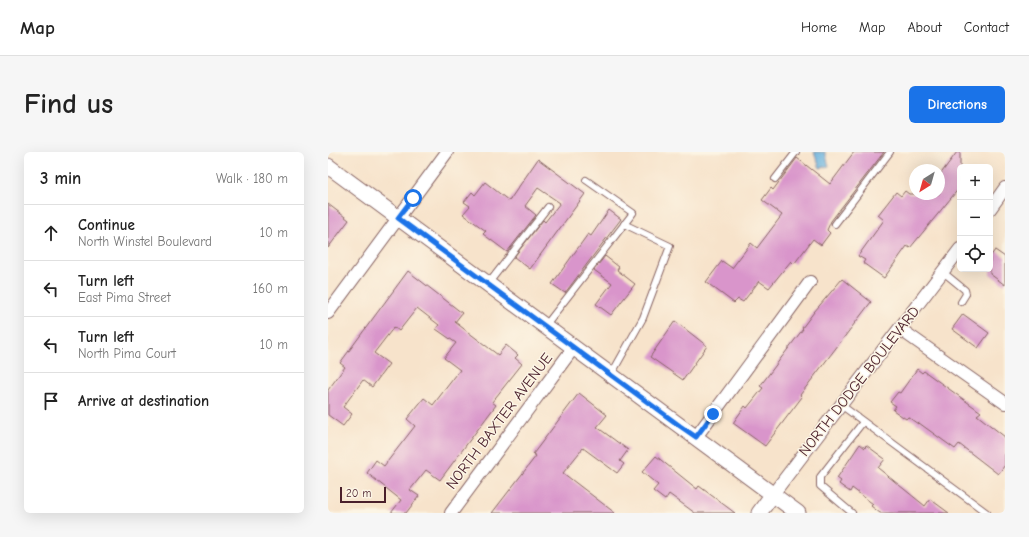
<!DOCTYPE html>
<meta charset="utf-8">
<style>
body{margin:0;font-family:"Comic Neue",sans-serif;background:#f6f6f6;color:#222}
.controls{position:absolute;right:12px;top:12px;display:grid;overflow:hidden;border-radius:6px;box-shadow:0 4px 16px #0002}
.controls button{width:36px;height:36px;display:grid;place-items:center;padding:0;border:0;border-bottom:1px solid #e0e0e0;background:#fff;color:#222;font:20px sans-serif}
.compass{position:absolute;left:581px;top:12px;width:36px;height:36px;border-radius:50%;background:#fff;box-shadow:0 4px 16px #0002;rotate:217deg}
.scale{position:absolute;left:12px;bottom:10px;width:46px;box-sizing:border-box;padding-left:4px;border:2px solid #4a1f2b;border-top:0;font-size:11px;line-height:14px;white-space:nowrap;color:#4a1f2b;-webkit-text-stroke:3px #fcf5e5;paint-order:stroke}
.stop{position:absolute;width:12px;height:12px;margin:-9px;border:3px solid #1a73e8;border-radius:50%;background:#fff}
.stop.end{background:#1a73e8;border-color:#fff;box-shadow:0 1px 4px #0008}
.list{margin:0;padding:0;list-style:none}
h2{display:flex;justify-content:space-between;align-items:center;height:52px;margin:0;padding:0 16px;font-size:17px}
h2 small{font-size:13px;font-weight:400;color:#767676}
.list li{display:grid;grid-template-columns:26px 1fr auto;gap:12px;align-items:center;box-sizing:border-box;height:56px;padding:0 16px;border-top:1px solid #e0e0e0}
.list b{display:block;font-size:15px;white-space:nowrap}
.list p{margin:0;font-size:13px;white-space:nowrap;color:#767676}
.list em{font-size:13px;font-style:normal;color:#767676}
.icon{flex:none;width:22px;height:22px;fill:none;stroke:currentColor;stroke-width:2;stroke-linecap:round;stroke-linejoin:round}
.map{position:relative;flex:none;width:677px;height:361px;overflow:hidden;border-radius:6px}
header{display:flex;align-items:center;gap:24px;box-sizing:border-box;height:56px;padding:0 20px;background:#fff;border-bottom:1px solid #e0e0e0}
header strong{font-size:19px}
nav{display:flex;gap:22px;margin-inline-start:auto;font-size:14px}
.intro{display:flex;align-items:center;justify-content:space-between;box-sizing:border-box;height:96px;padding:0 24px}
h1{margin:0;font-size:28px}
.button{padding:10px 18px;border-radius:6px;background:#1a73e8;color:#fff;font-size:14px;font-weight:700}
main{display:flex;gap:24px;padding:0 24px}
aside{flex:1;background:#fff;border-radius:6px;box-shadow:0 4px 16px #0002}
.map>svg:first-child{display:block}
</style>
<header>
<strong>Map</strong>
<nav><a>Home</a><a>Map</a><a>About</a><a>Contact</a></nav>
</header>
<div class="intro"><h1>Find us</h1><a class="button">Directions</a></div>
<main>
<aside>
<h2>3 min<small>Walk · 180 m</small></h2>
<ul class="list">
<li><svg class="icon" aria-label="ahead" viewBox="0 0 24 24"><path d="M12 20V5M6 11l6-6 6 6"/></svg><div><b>Continue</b><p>North Winstel Boulevard</p></div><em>10 m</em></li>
<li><svg class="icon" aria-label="left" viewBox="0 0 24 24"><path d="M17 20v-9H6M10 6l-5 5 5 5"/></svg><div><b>Turn left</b><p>East Pima Street</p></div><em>160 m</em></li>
<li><svg class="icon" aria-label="left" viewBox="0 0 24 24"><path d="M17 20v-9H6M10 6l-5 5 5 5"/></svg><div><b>Turn left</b><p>North Pima Court</p></div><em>10 m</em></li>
<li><svg class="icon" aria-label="arrive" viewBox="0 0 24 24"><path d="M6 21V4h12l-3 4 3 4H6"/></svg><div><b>Arrive at destination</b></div></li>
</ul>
</aside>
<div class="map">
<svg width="677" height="361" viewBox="0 0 677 361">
<rect width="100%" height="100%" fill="#fcf5e5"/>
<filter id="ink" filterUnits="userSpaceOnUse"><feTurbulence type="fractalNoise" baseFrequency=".025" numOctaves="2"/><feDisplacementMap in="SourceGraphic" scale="8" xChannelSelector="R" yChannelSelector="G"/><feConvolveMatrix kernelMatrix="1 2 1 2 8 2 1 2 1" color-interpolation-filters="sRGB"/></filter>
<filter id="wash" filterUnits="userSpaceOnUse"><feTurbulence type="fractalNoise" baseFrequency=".012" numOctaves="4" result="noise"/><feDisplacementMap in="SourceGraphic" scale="16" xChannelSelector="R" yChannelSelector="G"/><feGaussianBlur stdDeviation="0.9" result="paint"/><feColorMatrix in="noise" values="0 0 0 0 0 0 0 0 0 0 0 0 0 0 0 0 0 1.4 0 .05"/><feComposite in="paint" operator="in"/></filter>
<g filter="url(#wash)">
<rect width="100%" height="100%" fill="#f7e3cb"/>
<!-- water -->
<polygon fill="#65b0de" stroke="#586884" points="486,0 497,0 501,14 492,16"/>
<g id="blocks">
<!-- building -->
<g fill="#d995cb">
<polygon points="526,0 556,0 503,69 499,78 502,81 493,93 485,87 466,112 463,109 441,136 431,129 415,150 410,147 406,151 378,130 394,109 404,116 423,91 429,96 454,63 434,48 443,36 445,38 469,6 502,32"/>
<polygon points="629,0 632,0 632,35 582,96 579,94 556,126 535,111 537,108 530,104 556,68 550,63 568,40 573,44 577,39 581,42 611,42 611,24"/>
<polygon points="210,7 257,42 202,117 186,105 215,68 217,70 232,51 210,36 197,54 208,63 179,100 155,82 158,79 135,62 142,54 136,50 144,40 147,43 157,30 181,49"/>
<polygon points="0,52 21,68 0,96"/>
<polygon points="281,58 293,67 237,141 224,132 260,82 263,84"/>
<polygon points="667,98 677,105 677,133 662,122 662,105"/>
<polygon points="277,104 291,115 289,118 307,132 283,163 268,152 284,131 266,118"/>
<polygon points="80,119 134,161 127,170 170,203 178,193 190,203 187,206 194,212 164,250 168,253 112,328 98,318 82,338 91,344 78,361 63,361 73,348 39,321 48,308 56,314 87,274 79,267 96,246 105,253 132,218 116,206 128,191 108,177 111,173 89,156 71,179 66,175 46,201 61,212 44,235 35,228 15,255 24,262 15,274 0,263 0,238 17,215 12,211"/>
<polygon points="514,127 543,150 472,243 474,245 437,294 405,271 417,254 419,256 435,236 432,234 475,177 474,176 486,160"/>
<polygon points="635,162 661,181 650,196 624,177"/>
<polygon points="347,169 379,194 355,228 322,205"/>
<polygon points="589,217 594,221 596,219 653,260 649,263 677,285 677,313 670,322 631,292 627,297 591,271 590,272 580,265 578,267 565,258 568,254 562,250 570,240 572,241"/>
<polygon points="251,241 279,263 269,275 300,298 292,309 296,312 289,321 255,296 235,321 287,361 164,361 208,304 205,302"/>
<polygon points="532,292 537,296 538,293 557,307 550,316 597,354 602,347 621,361 552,361 543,354 545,352 524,336 522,340 511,332 513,329 509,326"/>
<polygon points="328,304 369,337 371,334 407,361 367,361 341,342 337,348 325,339 330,333 314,320"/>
</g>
</g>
</g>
<g filter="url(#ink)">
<use href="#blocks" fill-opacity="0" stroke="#876463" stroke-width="1"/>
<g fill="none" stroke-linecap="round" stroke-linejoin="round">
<!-- service casing -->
<g stroke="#876463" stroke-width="8">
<g id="service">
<polyline points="447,27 468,0"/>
<polyline points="507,72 562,0"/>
<polyline points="615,120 637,138 638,142 633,150"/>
<polyline points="160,132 220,55"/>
<polyline points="217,174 305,61 258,28"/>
<polyline points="283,223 315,166 342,94 296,72"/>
<polyline points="513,253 659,361"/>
<polyline points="524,361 492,334 492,325 535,270"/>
</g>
</g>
<!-- minor casing -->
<g stroke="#876463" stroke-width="14">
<g id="minor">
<polyline points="662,57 677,36"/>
<polyline points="0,161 119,0"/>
<polyline points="572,177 677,251"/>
<polyline points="368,285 482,130"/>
<polyline points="445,342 632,97"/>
<polyline points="123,361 246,195"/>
</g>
</g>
<!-- tertiary casing -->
<g stroke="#876463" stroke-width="17">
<g id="tertiary">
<polyline points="0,14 470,361"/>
<polyline points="431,361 445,342"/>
</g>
</g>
<!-- service -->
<use href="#service" stroke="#fff" stroke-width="6"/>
<!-- minor -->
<use href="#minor" stroke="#fff" stroke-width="12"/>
<!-- tertiary -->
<use href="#tertiary" stroke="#fff" stroke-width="15"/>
</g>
</g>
<g fill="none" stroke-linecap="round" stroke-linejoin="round" filter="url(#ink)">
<!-- route -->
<polyline stroke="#1a73e8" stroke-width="5" points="85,46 70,66 352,274 368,285 385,262"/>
</g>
<g text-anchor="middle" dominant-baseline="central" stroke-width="3" stroke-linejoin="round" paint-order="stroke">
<!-- street labels -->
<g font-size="15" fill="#4a1f2b" stroke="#fcf5e5">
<text transform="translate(531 229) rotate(-52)">NORTH DODGE BOULEVARD</text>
<text transform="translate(171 269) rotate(-53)">NORTH BAXTER AVENUE</text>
</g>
</g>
</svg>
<div class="controls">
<button>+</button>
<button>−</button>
<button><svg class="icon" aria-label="locate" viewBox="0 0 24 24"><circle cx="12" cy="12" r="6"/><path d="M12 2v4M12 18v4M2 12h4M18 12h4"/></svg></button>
</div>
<svg class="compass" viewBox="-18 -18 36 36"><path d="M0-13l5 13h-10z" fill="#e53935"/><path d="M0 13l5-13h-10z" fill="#767676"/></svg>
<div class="scale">20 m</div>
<div class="stop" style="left:85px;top:46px"></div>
<div class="stop end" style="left:385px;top:262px"></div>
</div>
</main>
